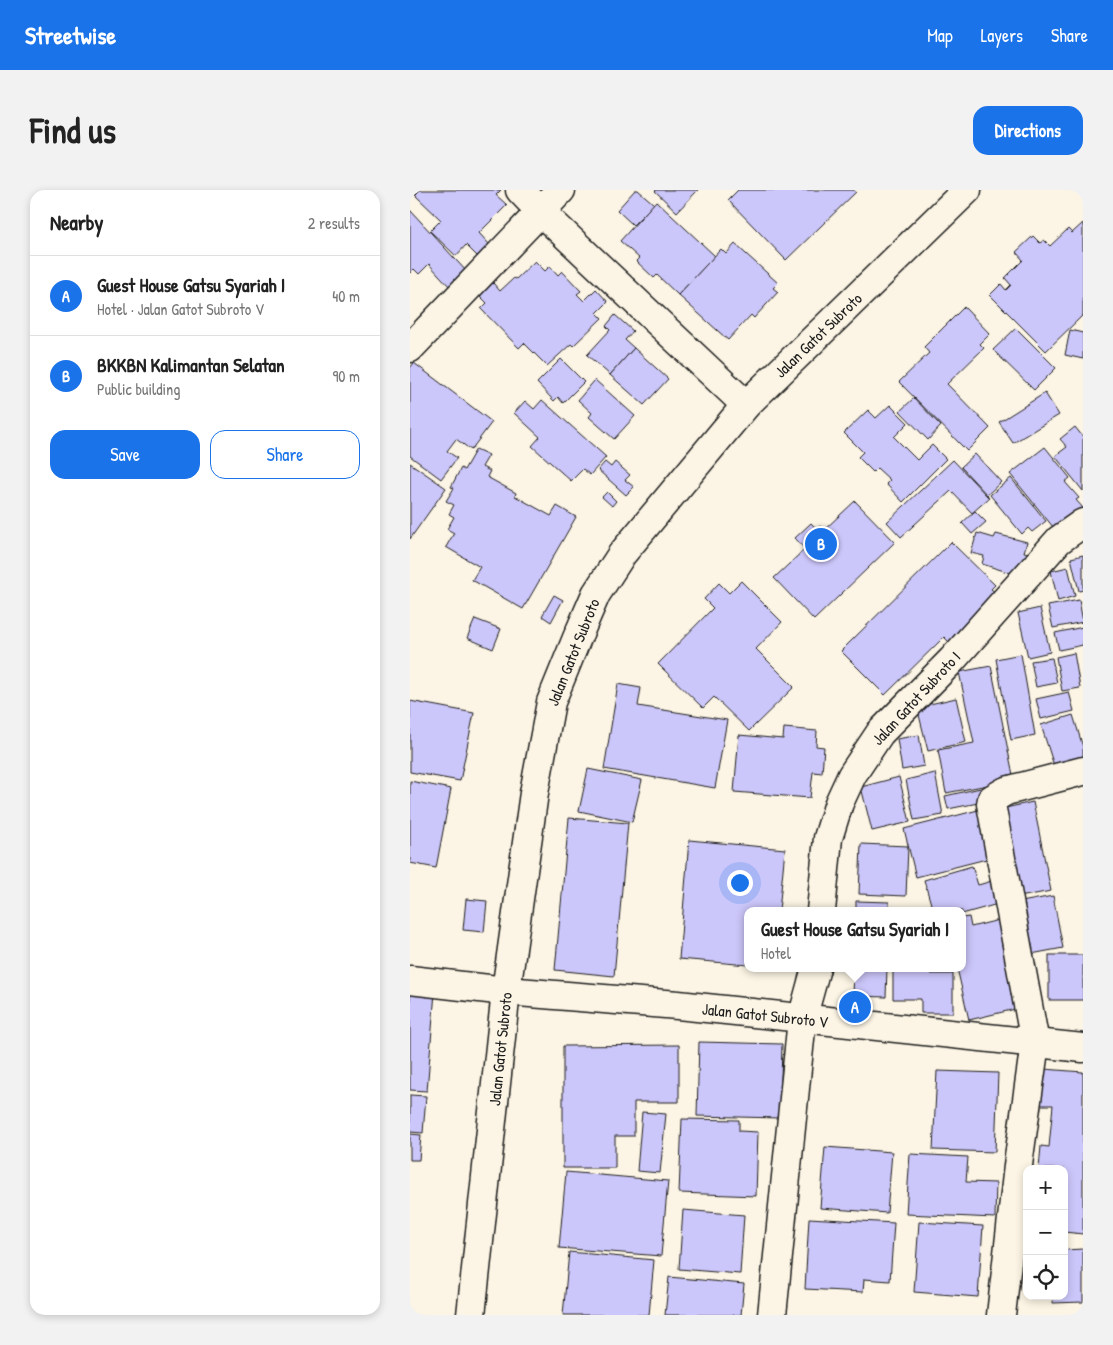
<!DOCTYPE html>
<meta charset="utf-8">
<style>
body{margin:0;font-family:"Patrick Hand",sans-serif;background:#f2f2f2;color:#222}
.controls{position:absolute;right:15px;bottom:15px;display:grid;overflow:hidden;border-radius:10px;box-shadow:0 2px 8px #0003}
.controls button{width:45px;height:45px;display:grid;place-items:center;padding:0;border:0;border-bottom:1px solid #e0e0e0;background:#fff;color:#222;font:25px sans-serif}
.you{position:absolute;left:329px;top:692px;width:18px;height:18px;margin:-12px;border:4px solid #fff;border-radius:50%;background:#1a73e8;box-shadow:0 0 0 8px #1a73e833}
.badge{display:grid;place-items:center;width:32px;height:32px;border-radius:50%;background:#1a73e8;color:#fff;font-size:16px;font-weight:700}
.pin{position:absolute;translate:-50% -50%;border:2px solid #fff;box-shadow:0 1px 5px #0006}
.popup{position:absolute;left:334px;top:717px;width:222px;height:65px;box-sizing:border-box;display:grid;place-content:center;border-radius:10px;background:#fff;filter:drop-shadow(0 1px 4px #0005);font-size:16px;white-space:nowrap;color:#767676}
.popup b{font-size:19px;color:#222}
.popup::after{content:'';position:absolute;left:50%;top:100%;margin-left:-10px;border:10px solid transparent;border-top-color:#fff}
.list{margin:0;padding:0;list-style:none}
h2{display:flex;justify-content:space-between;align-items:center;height:65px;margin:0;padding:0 20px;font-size:21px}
h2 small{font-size:16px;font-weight:400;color:#767676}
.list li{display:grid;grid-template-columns:32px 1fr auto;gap:15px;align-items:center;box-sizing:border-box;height:80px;padding:0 20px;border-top:1px solid #e0e0e0}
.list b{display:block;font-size:19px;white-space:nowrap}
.list p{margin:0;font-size:16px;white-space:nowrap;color:#767676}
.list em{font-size:16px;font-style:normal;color:#767676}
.actions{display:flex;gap:10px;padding:15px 20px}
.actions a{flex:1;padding:11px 0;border:1px solid #1a73e8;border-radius:15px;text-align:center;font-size:18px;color:#1a73e8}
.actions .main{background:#1a73e8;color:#fff}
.icon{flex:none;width:28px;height:28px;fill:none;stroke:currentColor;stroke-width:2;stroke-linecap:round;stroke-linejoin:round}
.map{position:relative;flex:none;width:673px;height:1125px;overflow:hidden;border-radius:15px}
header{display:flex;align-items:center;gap:30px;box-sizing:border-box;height:70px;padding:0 25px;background:#1a73e8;color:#fff}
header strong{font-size:24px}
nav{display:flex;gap:28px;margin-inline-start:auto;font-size:18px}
.intro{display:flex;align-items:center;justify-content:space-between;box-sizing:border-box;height:120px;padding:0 30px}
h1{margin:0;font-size:35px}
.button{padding:12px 22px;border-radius:15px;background:#1a73e8;color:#fff;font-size:18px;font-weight:700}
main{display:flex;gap:30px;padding:0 30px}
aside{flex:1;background:#fff;border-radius:15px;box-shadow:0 2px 8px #0003}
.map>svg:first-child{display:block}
</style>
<header>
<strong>Streetwise</strong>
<nav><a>Map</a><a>Layers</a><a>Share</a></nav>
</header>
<div class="intro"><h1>Find us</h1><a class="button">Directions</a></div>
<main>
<aside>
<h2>Nearby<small>2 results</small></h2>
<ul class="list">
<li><span class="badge">A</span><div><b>Guest House Gatsu Syariah I</b><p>Hotel · Jalan Gatot Subroto V</p></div><em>40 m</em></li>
<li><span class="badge">B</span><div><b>BKKBN Kalimantan Selatan</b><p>Public building</p></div><em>90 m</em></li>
</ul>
<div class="actions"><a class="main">Save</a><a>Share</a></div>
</aside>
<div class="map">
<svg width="673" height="1125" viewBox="0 0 673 1125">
<rect width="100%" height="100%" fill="#fcf5e5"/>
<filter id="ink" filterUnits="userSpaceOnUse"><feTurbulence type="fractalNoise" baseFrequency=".02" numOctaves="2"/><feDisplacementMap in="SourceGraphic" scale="10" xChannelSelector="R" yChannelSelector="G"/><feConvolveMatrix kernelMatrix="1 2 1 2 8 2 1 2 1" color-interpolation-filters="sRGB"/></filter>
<g filter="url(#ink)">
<!-- building -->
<g fill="#ccc7fa" stroke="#1c1c1c">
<polygon points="10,0 91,0 86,5 97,15 69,43 79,54 67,66 56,55 46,66 20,41 31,30 5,5"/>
<polygon points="225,0 228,0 244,14 223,35 207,20"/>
<polygon points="246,0 288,0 267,22 245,1"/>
<polygon points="328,0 443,0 446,2 376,70 318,10"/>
<polygon points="246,11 305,66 268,105 247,85 244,88 226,71 229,68 210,51"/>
<polygon points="0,20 57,82 40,97 19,74 9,84 4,79 0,83"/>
<polygon points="673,33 673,125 636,161 580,105 591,94 596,100 601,95 595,88 613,70 606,62 623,46 630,53 634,50 640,56 658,39 662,43"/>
<polygon points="325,54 368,93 363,98 368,102 344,128 341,125 318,150 268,105 311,59 316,64"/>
<polygon points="125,71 135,81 140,76 148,85 152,81 171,101 167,104 174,111 186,99 198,112 187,123 192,128 163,156 161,154 137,176 114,153 109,158 71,119 77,113 70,106 83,93 90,101 104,88 106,89"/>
<polygon points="554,117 580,144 570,154 574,158 537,194 580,238 557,261 489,192 519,163 514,157"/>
<polygon points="205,125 223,141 215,150 224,158 200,185 177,165 200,140 196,136"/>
<polygon points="606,138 646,178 624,200 583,160"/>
<polygon points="660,140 673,143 673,169 655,165"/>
<polygon points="224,158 258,189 234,215 200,185"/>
<polygon points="151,169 174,192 153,213 148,207 144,211 127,193"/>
<polygon points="4,173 82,232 61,260 46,249 37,261 47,268 31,289 0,266 0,178"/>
<polygon points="185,190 225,226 204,249 179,227 182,223 168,210"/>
<polygon points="635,203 649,225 603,253 589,232"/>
<polygon points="504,208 531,236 518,250 490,221"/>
<polygon points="132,210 196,267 180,285 173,279 161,291 122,256 130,247 104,223 115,211 124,219"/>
<polygon points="480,215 498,233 484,247 507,270 522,255 536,269 493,312 476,294 480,290 467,278 463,282 448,267 453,262 434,243 458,220 466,228"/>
<polygon points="665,237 673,247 673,301 645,266 657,257 650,249"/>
<polygon points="635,257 660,288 655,292 669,308 666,310 673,318 673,323 648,343 600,284"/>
<polygon points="66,259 79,265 72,277 80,281 77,287 106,303 105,306 141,326 147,316 166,327 113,419 62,390 70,377 36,357 44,343 37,339 44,327 39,324 44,315 36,311 44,298 41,297 51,278 54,280"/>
<polygon points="565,264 591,292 577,305 551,277"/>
<polygon points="543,270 579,308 562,323 541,301 491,347 477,332"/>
<polygon points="195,272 201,277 205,272 220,285 215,290 224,297 216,305 188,280"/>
<polygon points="0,273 36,298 0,349"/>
<polygon points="601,288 636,331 622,342 618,338 612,344 580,305"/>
<polygon points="197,302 206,311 202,316 192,307"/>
<polygon points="445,311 485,352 404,430 364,388 395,359 385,348 401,333 407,339 410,336 414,340"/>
<polygon points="565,321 576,332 562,344 552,333"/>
<polygon points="567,343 584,348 586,344 617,352 614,362 619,363 615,375 607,385 572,374 574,366 561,363"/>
<polygon points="541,352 585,395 581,399 587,404 539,452 534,447 475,505 431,461"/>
<polygon points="673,365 673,400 669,401 661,368"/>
<polygon points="658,377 665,406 648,411 641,381"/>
<polygon points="331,391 372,432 346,459 384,497 339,541 304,507 293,518 248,474 303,418 294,409 309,393 319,403"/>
<polygon points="144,405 153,410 141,432 132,426"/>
<polygon points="669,410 673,432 643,438 638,416"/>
<polygon points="630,418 640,462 618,467 608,423"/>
<polygon points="65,429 91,439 83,459 57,448"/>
<polygon points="673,437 673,455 649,460 645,443"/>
<polygon points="664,463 670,498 652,501 646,467"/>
<polygon points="611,464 625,545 601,550 586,469"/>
<polygon points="642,468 647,493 626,497 621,471"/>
<polygon points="581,476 604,590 536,603 528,560 564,553 549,482"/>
<polygon points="208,494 231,498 228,516 317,530 305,598 194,579"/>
<polygon points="659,502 664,521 631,529 626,509"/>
<polygon points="546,508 556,552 518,561 507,517"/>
<polygon points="0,511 64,523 50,591 0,582"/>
<polygon points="663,525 673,557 673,570 645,579 631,535"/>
<polygon points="374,538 407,541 406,556 414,557 412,583 403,582 400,608 324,602 329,545 373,549"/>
<polygon points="509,545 514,576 492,580 487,549"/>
<polygon points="178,579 232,590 222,632 169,621"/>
<polygon points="525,583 533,625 504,630 496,590"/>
<polygon points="489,587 500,632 462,641 451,597"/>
<polygon points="0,591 41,599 26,678 0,673"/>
<polygon points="575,597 578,611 538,619 535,606"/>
<polygon points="623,612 641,701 604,708 586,620"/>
<polygon points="576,618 588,666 506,687 494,639"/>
<polygon points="159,628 218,633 204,786 145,780"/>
<polygon points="279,650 375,659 369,721 338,721 338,775 269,769"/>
<polygon points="451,654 498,656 496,706 449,704"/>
<polygon points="562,676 568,695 589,689 595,712 552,724 552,721 523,721 514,690"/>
<polygon points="643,706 653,758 616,765 606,713"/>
<polygon points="56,709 77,711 74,742 53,740"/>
<polygon points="446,711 479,712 479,721 446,721"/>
<polygon points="559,727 561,737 597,728 618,816 559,830 547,778 552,778 552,728"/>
<rect x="639" y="765" width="34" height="45"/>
<polygon points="444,778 477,778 476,807 443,806"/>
<polygon points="483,778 521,778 521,784 543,784 543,823 511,823 511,809 483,809"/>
<polygon points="0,800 25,802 17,901 0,900"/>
<polygon points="289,852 372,854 370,928 287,926"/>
<polygon points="269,855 269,912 224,912 224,946 205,946 205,978 153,978 153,856"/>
<polygon points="634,879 673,882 673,1044 654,1042 654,979 629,979 631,956 639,957 643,915 631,915"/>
<polygon points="527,881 588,883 585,962 523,960"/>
<polygon points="0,905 16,906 13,943 0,942"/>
<polygon points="232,922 256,924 250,983 227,981"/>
<polygon points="272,929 329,930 329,941 348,942 346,1006 269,1003"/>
<polygon points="0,944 11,945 9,970 0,970"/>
<polygon points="415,957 482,962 477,1023 410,1018"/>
<polygon points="500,964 558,967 556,992 586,993 585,1028 496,1024"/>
<polygon points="156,982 258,991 251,1066 149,1058"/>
<polygon points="273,1020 334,1025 330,1084 269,1079"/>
<polygon points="399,1028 484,1033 480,1091 454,1089 453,1102 395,1099"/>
<polygon points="509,1032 573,1036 568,1107 504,1102"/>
<polygon points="673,1059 673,1112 643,1113 643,1106 654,1106 654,1060"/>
<polygon points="159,1062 244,1070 239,1125 153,1125"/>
<polygon points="259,1087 334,1094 331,1125 255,1125"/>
</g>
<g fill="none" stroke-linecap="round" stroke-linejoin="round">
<!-- minor casing -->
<g stroke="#1c1c1c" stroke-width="31">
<g id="minor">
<polyline points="110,0 131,22 336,215"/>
<polyline points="0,158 151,0"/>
<polyline points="411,721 418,648 429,613 442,585 470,543 542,470 649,350 673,333"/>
<polyline points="0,790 96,801 268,815 673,858"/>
<polyline points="362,1125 392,829 406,778"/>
<polyline points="591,1125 609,967 625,853 581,614 582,609 596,601 673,581"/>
</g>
</g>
<!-- major casing -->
<g stroke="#1c1c1c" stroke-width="31">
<polyline id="major" points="61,1125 96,801 124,603 141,512 167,448 186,404 212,364 336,215 557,0"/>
</g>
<!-- minor -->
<use href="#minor" stroke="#fcf5e5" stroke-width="28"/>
<!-- major -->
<use href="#major" stroke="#fcf5e5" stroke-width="28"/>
</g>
</g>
<g text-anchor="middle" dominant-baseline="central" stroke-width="4.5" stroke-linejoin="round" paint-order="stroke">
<!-- street labels -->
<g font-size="16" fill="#1c1c1c" stroke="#fcf5e5">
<text transform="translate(408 145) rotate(-44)">Jalan Gatot Subroto</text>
<text transform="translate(163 462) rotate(-68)">Jalan Gatot Subroto</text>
<text transform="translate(506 508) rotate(-47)">Jalan Gatot Subroto I</text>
<text transform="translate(355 825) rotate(6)">Jalan Gatot Subroto V</text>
<text transform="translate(90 859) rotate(-84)">Jalan Gatot Subroto</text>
</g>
</g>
</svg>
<div class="controls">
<button>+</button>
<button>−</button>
<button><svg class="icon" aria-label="locate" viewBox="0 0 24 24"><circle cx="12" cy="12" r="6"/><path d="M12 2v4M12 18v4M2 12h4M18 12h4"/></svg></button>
</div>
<div class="you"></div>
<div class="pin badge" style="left:445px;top:817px">A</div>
<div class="popup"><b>Guest House Gatsu Syariah I</b>Hotel</div>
<div class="pin badge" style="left:411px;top:354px">B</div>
</div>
</main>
